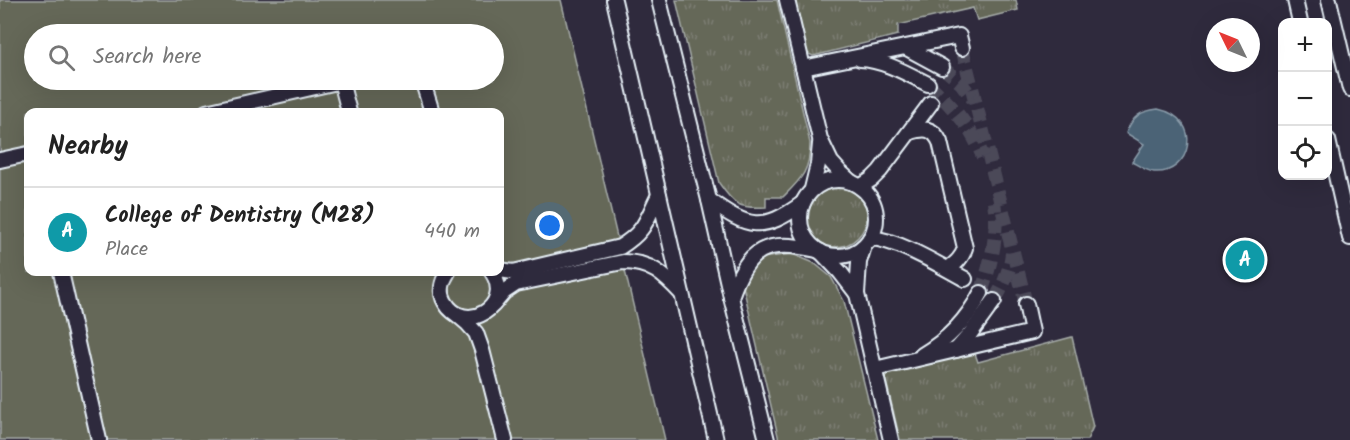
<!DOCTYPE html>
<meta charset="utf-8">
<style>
body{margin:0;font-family:Kalam,sans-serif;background:#f2f2f2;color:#222}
.controls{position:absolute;right:18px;top:18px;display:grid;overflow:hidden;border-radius:12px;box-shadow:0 6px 24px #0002}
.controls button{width:54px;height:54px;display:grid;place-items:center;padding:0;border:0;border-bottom:2px solid #e0e0e0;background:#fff;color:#222;font:30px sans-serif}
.compass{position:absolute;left:1206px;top:18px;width:54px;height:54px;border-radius:50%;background:#fff;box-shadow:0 6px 24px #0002;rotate:313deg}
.you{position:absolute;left:550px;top:226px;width:21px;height:21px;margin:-15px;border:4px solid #fff;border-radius:50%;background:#1a73e8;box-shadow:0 0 0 9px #1a73e833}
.badge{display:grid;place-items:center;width:39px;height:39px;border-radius:50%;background:#b45309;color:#fff;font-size:20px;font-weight:700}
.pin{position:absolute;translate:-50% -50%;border:3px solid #fff;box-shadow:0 2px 6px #0006}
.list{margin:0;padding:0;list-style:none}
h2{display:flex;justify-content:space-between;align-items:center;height:78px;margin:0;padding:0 24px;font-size:26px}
h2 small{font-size:20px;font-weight:400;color:#767676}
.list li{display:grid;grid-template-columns:39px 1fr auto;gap:18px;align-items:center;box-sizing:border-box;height:90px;padding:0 24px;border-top:2px solid #e0e0e0}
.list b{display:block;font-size:22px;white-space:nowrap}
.list p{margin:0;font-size:20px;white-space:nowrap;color:#767676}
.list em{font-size:20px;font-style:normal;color:#767676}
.icon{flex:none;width:33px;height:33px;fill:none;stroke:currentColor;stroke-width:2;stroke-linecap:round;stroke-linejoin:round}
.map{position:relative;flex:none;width:1350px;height:440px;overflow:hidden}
.search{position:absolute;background:#fff;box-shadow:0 6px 24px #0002;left:24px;top:24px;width:480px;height:66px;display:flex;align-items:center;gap:15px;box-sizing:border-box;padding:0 21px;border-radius:33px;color:#767676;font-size:22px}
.panel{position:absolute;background:#fff;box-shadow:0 6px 24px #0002;left:24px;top:108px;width:480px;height:168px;border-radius:12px}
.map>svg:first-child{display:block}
</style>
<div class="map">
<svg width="1350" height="440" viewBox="0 0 1350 440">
<defs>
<pattern id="grass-tufts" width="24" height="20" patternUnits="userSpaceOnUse" patternTransform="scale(1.5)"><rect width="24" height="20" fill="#656759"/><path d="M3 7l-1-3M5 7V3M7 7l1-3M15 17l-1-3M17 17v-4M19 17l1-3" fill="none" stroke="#7b7d72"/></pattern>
</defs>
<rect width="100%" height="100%" fill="#2f2a3d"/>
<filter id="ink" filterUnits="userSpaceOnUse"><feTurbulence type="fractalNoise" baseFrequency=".0167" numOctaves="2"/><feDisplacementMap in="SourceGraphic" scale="12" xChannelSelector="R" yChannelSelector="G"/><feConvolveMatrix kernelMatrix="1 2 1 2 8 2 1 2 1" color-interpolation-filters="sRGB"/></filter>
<g filter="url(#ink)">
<!-- grass -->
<g fill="url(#grass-tufts)" stroke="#a6aca8" stroke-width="1.5">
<path d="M676 0H777L810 143C810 171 802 178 783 197H766V207C739 209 734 205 719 183Z"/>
<polygon points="792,0 1016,0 1018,10 977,20 973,8 898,25 898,35 813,56 803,51"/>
<circle cx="835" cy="215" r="32"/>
<polygon points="792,254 814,263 831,277 844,301 878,440 779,440 743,286 751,269 762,258"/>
<polygon points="1072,337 1093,427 1087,440 900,440 885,376 890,370 973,348 978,362"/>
</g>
<!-- green -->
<path fill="#656759" stroke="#a6aca8" stroke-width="1.5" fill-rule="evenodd" d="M0 0H561L665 440H0ZM34 34H494V80H34ZM28 112H500V272H28Z"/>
<!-- water -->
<path fill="#4c6476" stroke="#8a9caa" stroke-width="1.5" d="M1158 109C1205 119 1191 175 1154 172 1146 171 1139 166 1132 162L1144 144 1126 133C1133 116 1140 111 1158 109Z"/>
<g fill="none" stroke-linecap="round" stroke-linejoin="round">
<!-- minor-tunnel -->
<g stroke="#4b4859" stroke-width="14" stroke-dasharray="14 7" stroke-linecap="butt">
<polyline points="962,48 1026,304"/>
<polyline points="942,67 961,83 973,99"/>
<path d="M928 84C952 105 972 128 983 157"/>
<path d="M981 293C991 263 999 234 994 202"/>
<path d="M994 301C1003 287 1010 270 1012 253"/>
</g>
<!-- minor casing -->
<g stroke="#e8f1f8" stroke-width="18">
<g id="minor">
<polyline points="614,0 716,440"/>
<polyline points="659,0 709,200 731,297 767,440"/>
<polyline points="787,0 820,139 831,162 840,172 851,182"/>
<polyline points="1295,0 1300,22"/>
<polyline points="1329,0 1350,89"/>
<polyline points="905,47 942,67"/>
<path d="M860 59C884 60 908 74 928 84"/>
<polyline points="803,68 959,36 962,48"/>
<polyline points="420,80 424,86 432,112"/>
<polyline points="341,81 349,112"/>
<polyline points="206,112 346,80"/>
<path d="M910 132C924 128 933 127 940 142L965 248C962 258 956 263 948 269"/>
<polyline points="1328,140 1350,238"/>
<polyline points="0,160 28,154"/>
<circle cx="838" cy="218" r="38"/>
<polyline points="860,187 872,179 880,171 931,103"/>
<polyline points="812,189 818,164 820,144"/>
<path d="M709 200C748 228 762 233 803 203"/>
<path d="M870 238C899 240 939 265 965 279"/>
<polyline points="864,246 859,262 857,294 891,440"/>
<polyline points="821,252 840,272 857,294"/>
<path d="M500 270 513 272 620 247C646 231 646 220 659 195"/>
<polyline points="61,272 99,440"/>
<path d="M448 272C442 281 439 292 445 302 464 336 515 306 492 272"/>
<path d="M731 297C748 247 766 239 817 250"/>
<path d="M493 305 504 292 516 284 623 262C651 262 664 275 682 294"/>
<polyline points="455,313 468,324 476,333 482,350 505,440"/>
<polyline points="956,350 970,334 994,301"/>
<path d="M922 355C948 340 967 320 981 293"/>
<polyline points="875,369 1032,332 1026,304"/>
</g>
</g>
<!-- minor -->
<use href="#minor" stroke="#2f2a3d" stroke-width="14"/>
</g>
</g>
</svg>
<div class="controls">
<button>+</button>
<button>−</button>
<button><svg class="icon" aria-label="locate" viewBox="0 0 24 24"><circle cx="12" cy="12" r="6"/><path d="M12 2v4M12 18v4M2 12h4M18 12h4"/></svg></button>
</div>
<svg class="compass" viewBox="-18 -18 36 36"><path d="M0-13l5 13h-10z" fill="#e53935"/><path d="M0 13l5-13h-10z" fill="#767676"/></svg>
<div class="you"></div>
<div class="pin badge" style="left:1245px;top:260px;background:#0f9aa8">A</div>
<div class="search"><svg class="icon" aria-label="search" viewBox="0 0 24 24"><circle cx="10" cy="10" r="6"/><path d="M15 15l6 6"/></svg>Search here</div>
<section class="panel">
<h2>Nearby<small></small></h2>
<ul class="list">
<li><span class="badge" style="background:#0f9aa8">A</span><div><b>College of Dentistry (M28)</b><p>Place</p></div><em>440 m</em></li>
</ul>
</section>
</div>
